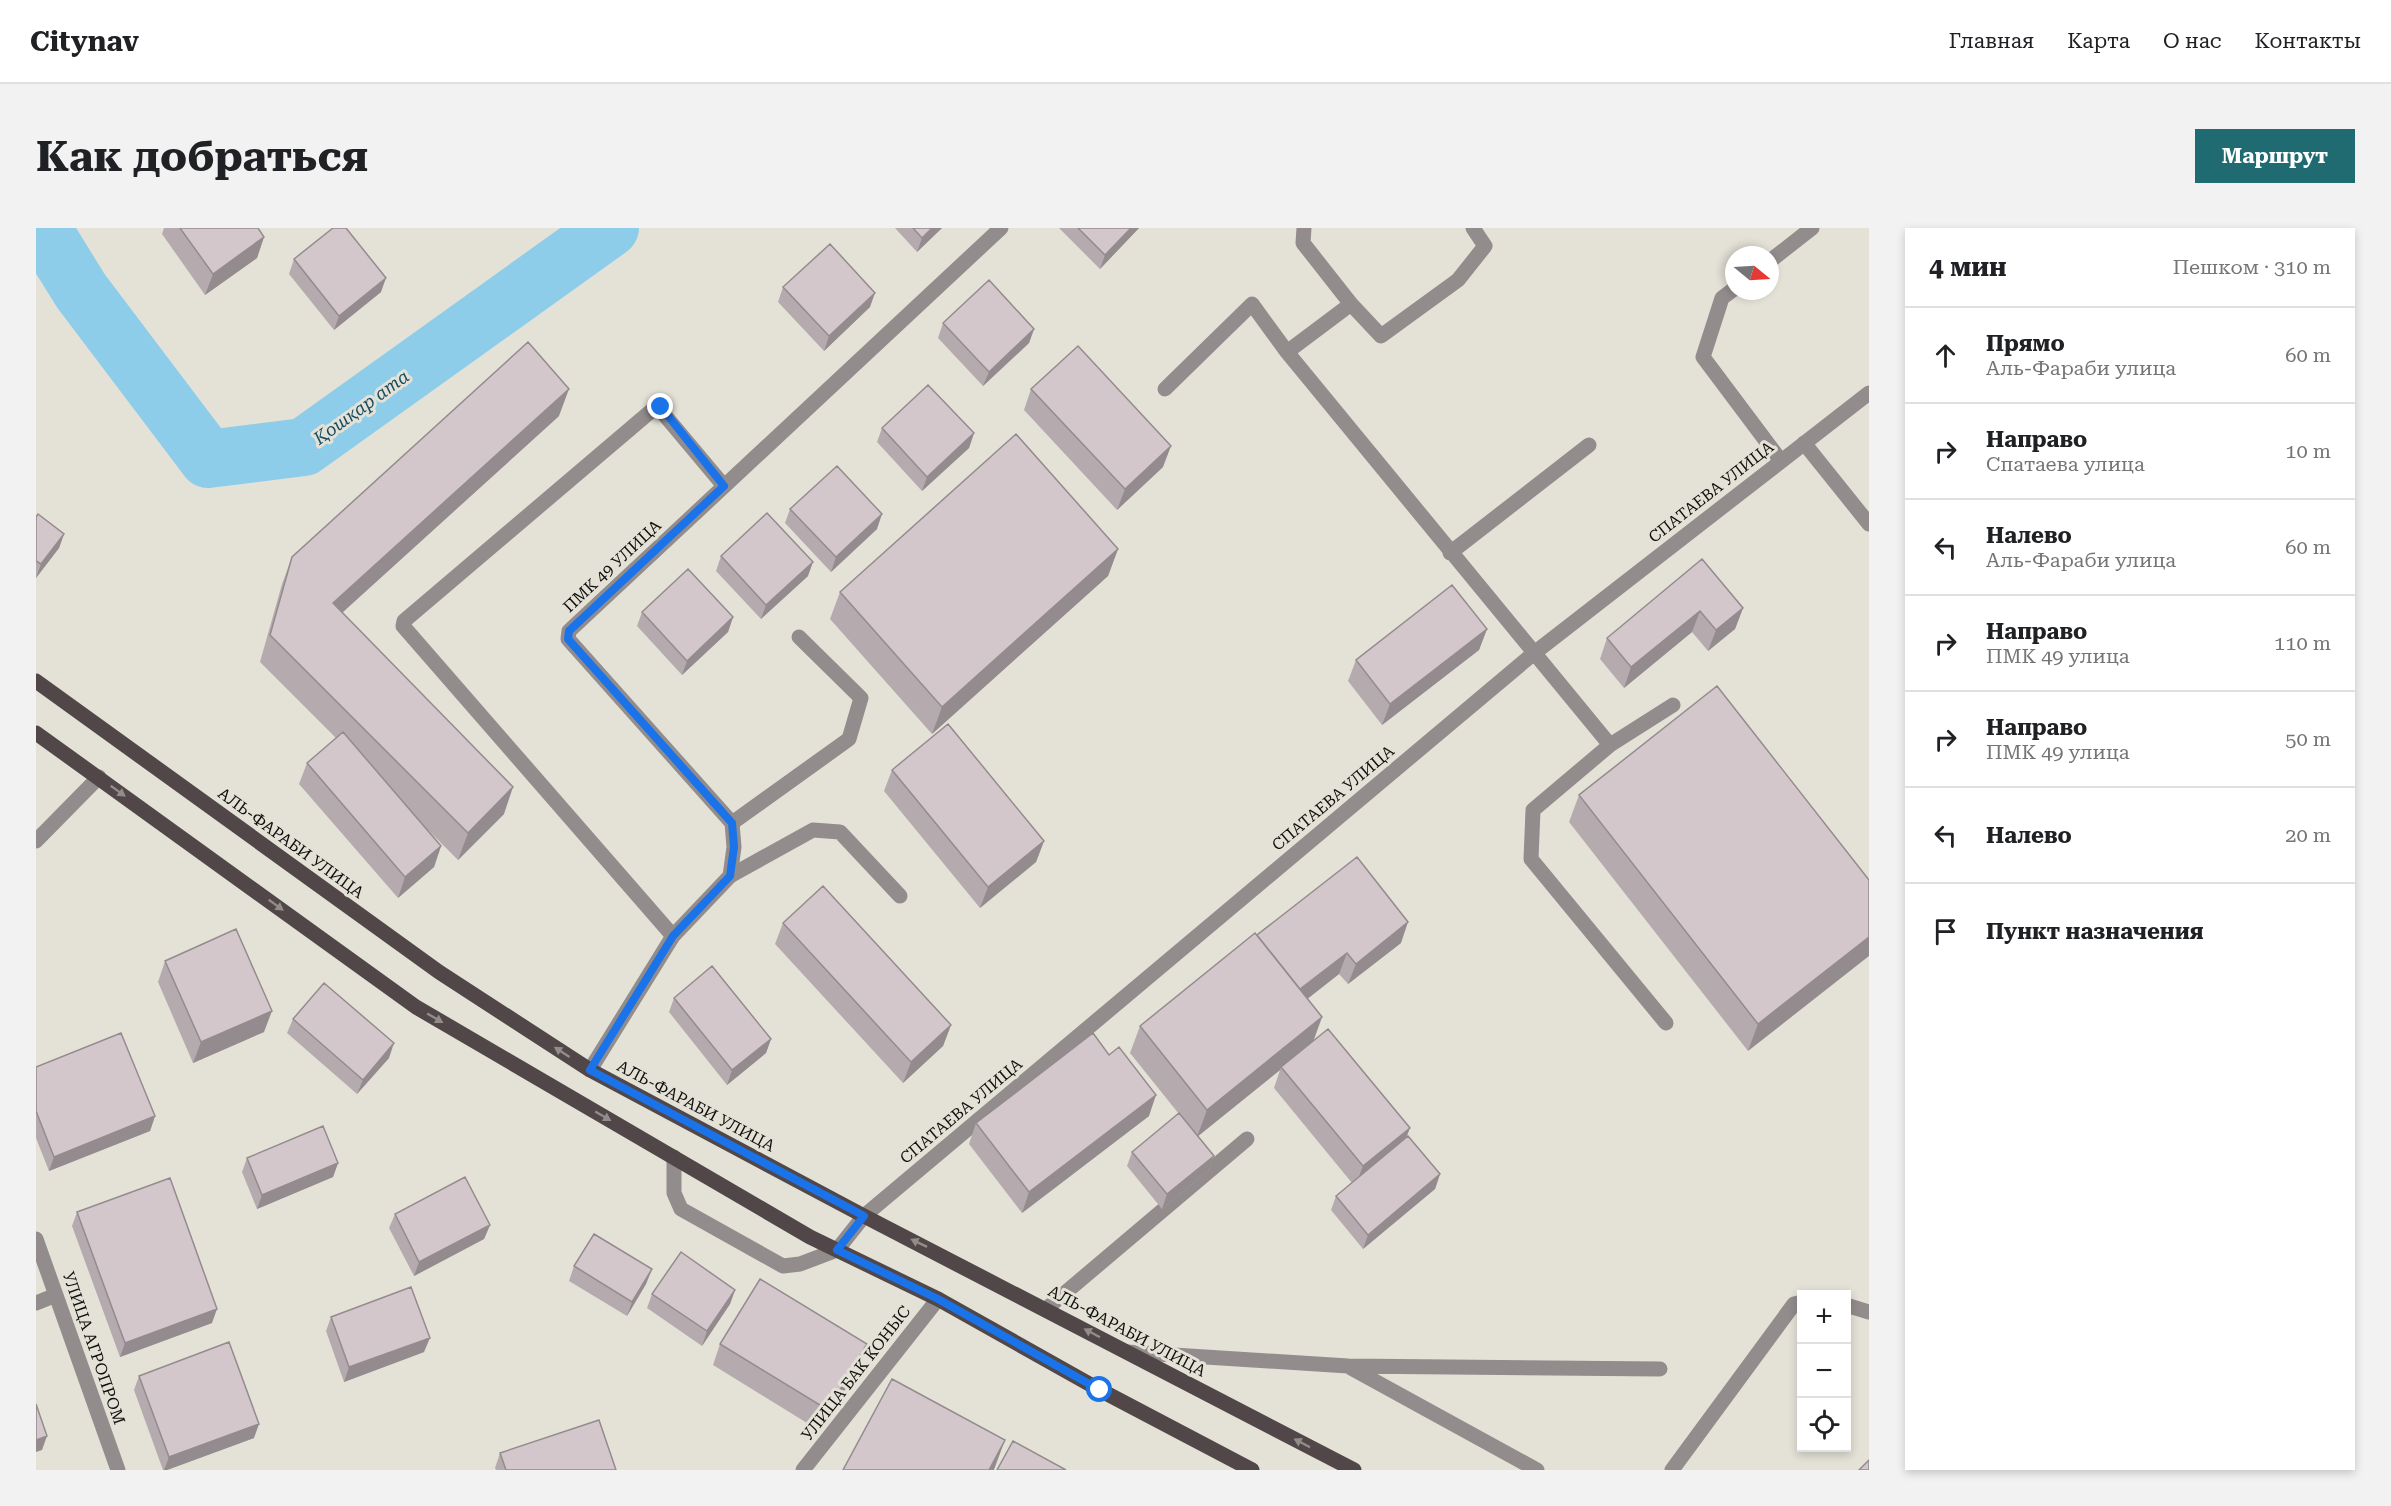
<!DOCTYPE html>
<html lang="ru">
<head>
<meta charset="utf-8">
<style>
	body { margin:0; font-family:"Roboto Serif",serif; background:#f2f2f2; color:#202124 }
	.controls { position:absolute; right:18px; bottom:18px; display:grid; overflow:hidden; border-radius:0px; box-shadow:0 3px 9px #0003 }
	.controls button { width:54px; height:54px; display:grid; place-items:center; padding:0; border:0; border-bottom:2px solid #e0e0e0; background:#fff; color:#202124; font:30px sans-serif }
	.compass { position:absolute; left:1689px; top:18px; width:54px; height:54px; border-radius:50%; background:#fff; box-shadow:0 3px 9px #0003; rotate:108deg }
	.stop { position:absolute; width:18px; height:18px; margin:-14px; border:4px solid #1a73e8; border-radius:50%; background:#fff }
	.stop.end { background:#1a73e8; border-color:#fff; box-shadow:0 2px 6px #0008 }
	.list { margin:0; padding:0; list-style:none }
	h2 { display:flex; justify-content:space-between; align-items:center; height:78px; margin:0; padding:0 24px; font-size:26px }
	h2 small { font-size:20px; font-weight:400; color:#757577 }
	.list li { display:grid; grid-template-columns:39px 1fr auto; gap:18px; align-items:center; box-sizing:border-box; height:96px; padding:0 24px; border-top:2px solid #e0e0e0 }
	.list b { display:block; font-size:22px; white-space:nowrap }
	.list p { margin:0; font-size:20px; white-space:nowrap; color:#757577 }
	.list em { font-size:20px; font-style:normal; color:#757577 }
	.icon { flex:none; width:33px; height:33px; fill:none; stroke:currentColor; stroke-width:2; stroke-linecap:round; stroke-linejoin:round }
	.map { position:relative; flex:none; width:1833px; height:1242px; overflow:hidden; border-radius:0px }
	header { display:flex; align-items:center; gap:36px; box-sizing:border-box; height:84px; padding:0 30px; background:#fff; border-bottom:2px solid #e0e0e0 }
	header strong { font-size:28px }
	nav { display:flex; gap:33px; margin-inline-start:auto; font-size:21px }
	.intro { display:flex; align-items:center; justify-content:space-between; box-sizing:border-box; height:144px; padding:0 36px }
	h1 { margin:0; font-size:42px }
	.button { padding:15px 27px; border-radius:0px; background:#206b71; color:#fff; font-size:21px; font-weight:700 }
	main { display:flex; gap:36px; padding:0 36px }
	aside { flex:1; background:#fff; border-radius:0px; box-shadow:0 3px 9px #0003 }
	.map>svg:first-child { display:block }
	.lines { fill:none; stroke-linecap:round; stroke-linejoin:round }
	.river { stroke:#8dcdea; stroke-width:58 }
	.lane { stroke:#928c8d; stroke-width:15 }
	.street { stroke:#928c8d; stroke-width:15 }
	.primary { stroke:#514749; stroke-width:15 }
	.wall { fill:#b5abaf }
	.shaded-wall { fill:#948b8e }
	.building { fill:#d3c7cb; stroke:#948b8e; stroke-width:1.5 }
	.oneway { fill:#938d89 }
	.route { stroke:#1a73e8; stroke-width:8 }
	.labels { text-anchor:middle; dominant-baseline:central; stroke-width:6; stroke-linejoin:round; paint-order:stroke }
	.street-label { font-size:16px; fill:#0f0e0b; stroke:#e4e2d7 }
	.water-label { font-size:18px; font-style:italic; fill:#184c60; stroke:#e4e2d7 }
</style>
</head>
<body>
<header>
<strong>Citynav</strong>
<nav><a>Главная</a><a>Карта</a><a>О нас</a><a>Контакты</a></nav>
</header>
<div class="intro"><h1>Как добраться</h1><a class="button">Маршрут</a></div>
<main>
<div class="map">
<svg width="1833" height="1242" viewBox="0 0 1833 1242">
	<rect width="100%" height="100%" fill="#e4e2d7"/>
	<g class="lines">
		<path class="river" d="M 6,0 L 45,63 L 172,231 L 268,219 L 574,0"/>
		<path class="lane" d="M 1268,0 L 1267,15 L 1315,76 L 1345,108 L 1422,52 L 1449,18 L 1437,0
			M 1734,33 L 1776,0
			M 1698,61 L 1686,70 L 1667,129 L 1745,233
			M 1251,124 L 1315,76
			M 1129,161 L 1216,76 L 1251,124 L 1574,517
			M 1768,215 L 1833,296
			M 1414,325 L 1553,217
			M 696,595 L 813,511 L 825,470 L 763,409
			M 694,648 L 777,602 L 804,604 L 864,668
			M 637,708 L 367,398 L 368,393 L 621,178 L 688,258
			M 1630,795 L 1495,631 L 1497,582 L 1574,517 L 1637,477
			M 638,929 L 638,965 L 645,981 L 747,1038 L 764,1036 L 801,1022
			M 1810,1077 L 1833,1084
			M 1010,1081 L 1211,911
			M 1636,1242 L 1758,1076 L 1766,1074"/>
		<path class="street" d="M 0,613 L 63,549
			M 554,842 L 637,708 L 694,648 L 698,619 L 696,595 L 532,411 L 533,403 L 965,0
			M 0,1011 L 82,1242
			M 801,1022 L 828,988 L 1497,426 L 1833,165
			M 0,1075 L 20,1067
			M 1091,1124 L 1312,1138 L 1624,1141
			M 1315,1140 L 1501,1242
			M 767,1242 L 902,1071"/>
		<path class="primary" d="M 0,453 L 403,744 L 554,842 L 828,988 L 1318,1242
			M 0,505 L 380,779 L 774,1009 L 902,1071 L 1064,1162 L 1216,1242"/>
	</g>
	<path class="wall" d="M 128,0 L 222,0 L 228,9 L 221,30 L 169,67 L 126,6 Z
		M 859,0 L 906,0 L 881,24 Z
		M 1023,0 L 1103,0 L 1064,41 Z
		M 258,31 L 345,64 L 298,102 L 253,46 Z
		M 747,59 L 834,79 L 788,123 L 742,74 Z
		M 907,95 L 998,101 L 993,115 L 947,158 L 902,110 Z
		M 995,161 L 1127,239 L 1081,282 L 988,182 Z
		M 523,188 L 306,385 L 468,586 L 422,632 L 387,597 L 405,618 L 398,639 L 362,670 L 263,556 L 271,535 L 300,510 L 224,434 L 246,356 L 256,329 Z
		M 846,200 L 938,205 L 933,220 L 886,263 L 841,214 Z
		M 754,281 L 841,301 L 795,344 L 749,295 Z
		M 0,289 L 28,306 L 23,320 L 0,350 Z
		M 1082,321 L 1072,348 L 896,506 L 794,391 L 804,364 Z
		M 685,328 L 772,348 L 725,391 L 680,343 Z
		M 1666,331 L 1707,380 L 1699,401 L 1672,423 L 1656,404 L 1588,460 L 1564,431 L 1571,410 Z
		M 606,384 L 697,389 L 692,404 L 646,447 L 601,398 Z
		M 1451,401 L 1443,422 L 1346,497 L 1312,453 L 1320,432 Z
		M 856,542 L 1008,613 L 1000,634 L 944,680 L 848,563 Z
		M 1543,567 L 1833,652 L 1712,823 L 1533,594 Z
		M 747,695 L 915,797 L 907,818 L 867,855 L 739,716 Z
		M 1221,707 L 1365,715 L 1312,756 L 1303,746 L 1271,771 L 1286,789 L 1278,812 L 1404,946 L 1399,961 L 1327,1021 L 1295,982 L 1300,968 L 1316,955 L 1238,860 L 1244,842 L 1162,908 L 1178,928 L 1173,942 L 1126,981 L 1091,938 L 1096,924 L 1143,886 L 1094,825 L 1104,798 Z
		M 129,733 L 228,804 L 157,835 L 122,754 Z
		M 638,770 L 735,811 L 730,825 L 691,857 L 633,784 Z
		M 257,791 L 353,830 L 321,866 L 251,805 Z
		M 0,839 L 119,888 L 114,903 L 13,943 L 0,910 Z
		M 1113,888 L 986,985 L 933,916 L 940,895 Z
		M 211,930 L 302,935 L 297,949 L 221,981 L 206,944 Z
		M 41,984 L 176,1095 L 84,1129 L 36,998 Z
		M 359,986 L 454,997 L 448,1011 L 378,1048 L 353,1000 Z
		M 538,1038 L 616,1041 L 610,1056 L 591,1088 L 533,1053 Z
		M 699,1062 L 694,1076 L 666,1118 L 611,1080 L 616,1066 Z
		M 295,1089 L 388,1124 L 308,1154 L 290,1103 Z
		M 684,1116 L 831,1116 L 824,1137 L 784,1203 L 677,1137 Z
		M 103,1148 L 218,1210 L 131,1242 L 127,1242 L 98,1162 Z
		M 464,1225 L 580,1242 L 460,1242 L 459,1240 Z"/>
	<path class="shaded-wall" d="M 896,0 L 906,0 L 881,24 L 886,10 Z
		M 1095,0 L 1103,0 L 1064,41 L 1069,27 Z
		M 228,9 L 221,30 L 169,67 L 177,46 Z
		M 350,50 L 345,64 L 298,102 L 303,88 Z
		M 839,65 L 834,79 L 788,123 L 793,108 Z
		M 998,101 L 993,115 L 947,158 L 953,144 Z
		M 533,161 L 523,188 L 287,402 L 297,375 Z
		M 938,205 L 933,220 L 886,263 L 891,249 Z
		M 1135,218 L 1127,239 L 1081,282 L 1089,261 Z
		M 846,286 L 841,301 L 795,344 L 800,329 Z
		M 28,306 L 23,320 L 0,350 L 5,336 Z
		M 1082,321 L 1072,348 L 896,506 L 906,479 Z
		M 777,334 L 772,348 L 725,391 L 730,377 Z
		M 1707,380 L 1699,401 L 1672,423 L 1680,402 Z
		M 1664,383 L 1656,404 L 1588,460 L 1595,439 Z
		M 697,389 L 692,404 L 646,447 L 651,433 Z
		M 1451,401 L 1443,422 L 1346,497 L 1354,476 Z
		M 477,559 L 468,586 L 422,632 L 432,605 Z
		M 1008,613 L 1000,634 L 944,680 L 952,659 Z
		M 405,618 L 398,639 L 362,670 L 369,649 Z
		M 1372,694 L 1365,715 L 1312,756 L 1320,736 Z
		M 1833,709 L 1833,728 L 1712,823 L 1722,796 Z
		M 1311,725 L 1303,746 L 1256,783 L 1263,762 Z
		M 236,783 L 228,804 L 157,835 L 165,814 Z
		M 1286,789 L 1276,816 L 1245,839 L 1244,842 L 1161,909 L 1171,882 Z
		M 915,797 L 907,818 L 867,855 L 875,834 Z
		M 735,811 L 730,825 L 691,857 L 696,842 Z
		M 358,815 L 353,830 L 321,866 L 327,852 Z
		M 1120,867 L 1113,888 L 986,985 L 993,964 Z
		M 119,888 L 114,903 L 13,943 L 18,929 Z
		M 1374,900 L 1366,921 L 1319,959 L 1327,938 Z
		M 1178,928 L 1173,942 L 1126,981 L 1131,966 Z
		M 302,935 L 297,949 L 221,981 L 226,967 Z
		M 1404,946 L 1399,961 L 1327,1021 L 1332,1007 Z
		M 454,997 L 448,1011 L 378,1048 L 383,1034 Z
		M 616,1041 L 610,1056 L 591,1088 L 596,1074 Z
		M 699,1062 L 694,1076 L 666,1118 L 671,1103 Z
		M 181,1081 L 176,1095 L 84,1129 L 89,1115 Z
		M 394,1110 L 388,1124 L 308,1154 L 313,1139 Z
		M 831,1116 L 824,1137 L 784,1203 L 792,1182 Z
		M 223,1196 L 218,1210 L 131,1242 L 128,1242 L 133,1229 Z
		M 11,1208 L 6,1222 L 0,1224 L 0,1212 Z
		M 969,1212 L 959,1239 L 958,1242 L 953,1242 Z"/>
	<path class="building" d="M 144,0 L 222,0 L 228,9 L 177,46 Z
		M 297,0 L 310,0 L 350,50 L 303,88 L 258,31 Z
		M 877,0 L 896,0 L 886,10 Z
		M 1042,0 L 1095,0 L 1069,27 Z
		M 794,16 L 839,65 L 793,108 L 747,59 Z
		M 953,52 L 998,101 L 953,144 L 907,95 Z
		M 492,114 L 533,161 L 297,375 L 477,559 L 432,605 L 234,407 L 256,329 Z
		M 1042,118 L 1135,218 L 1089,261 L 995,161 Z
		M 892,157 L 938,205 L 891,249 L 846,200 Z
		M 980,206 L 1082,321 L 906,479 L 804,364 Z
		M 801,238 L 846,286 L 800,329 L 754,281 Z
		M 731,285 L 777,334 L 730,377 L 685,328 Z
		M 2,286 L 28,306 L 5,336 L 0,333 L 0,289 Z
		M 1666,331 L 1707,380 L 1680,402 L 1664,383 L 1595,439 L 1571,410 Z
		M 652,341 L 697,389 L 651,433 L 606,384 Z
		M 1416,357 L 1451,401 L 1354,476 L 1320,432 Z
		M 1681,458 L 1833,652 L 1833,709 L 1722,796 L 1543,567 Z
		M 912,496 L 1008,613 L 952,659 L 856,542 Z
		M 307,504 L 405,618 L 369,649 L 271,535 Z
		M 1321,629 L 1372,694 L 1320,736 L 1311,725 L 1264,761 L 1221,707 Z
		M 787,658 L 915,797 L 875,834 L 747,695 Z
		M 200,701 L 236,783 L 165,814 L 129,733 Z
		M 1219,705 L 1286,789 L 1171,882 L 1104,798 Z
		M 676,738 L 735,811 L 696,842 L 638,770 Z
		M 288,755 L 358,815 L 327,852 L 257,791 Z
		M 1292,801 L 1374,900 L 1327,938 L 1245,839 Z
		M 85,805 L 119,888 L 18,929 L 0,883 L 0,839 Z
		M 1057,805 L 1073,827 L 1083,819 L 1120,867 L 993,964 L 940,895 Z
		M 1143,885 L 1178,928 L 1131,966 L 1096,924 Z
		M 287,898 L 302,935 L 226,967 L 211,930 Z
		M 1372,908 L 1404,946 L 1332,1007 L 1300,968 Z
		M 429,949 L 454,997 L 383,1034 L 359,986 Z
		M 134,950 L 181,1081 L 89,1115 L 41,984 Z
		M 558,1006 L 616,1041 L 596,1074 L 538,1038 Z
		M 645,1024 L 699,1062 L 671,1103 L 616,1066 Z
		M 724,1051 L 831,1116 L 792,1182 L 684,1116 Z
		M 375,1059 L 394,1110 L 313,1139 L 295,1089 Z
		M 193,1114 L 223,1196 L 133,1229 L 103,1148 Z
		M 856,1151 L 969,1212 L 953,1242 L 807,1242 Z
		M 0,1176 L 11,1208 L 0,1212 Z
		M 563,1192 L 580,1242 L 470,1242 L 464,1225 Z
		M 977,1213 L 1030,1242 L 961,1242 Z
		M 1833,1232 L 1833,1242 L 1823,1242 Z"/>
	<defs><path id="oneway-solid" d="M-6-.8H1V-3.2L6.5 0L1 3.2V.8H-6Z" transform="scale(1.5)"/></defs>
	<g class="oneway">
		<use href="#oneway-solid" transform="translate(82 563) rotate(36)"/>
		<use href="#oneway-solid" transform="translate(240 677) rotate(36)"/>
		<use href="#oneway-solid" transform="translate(399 790) rotate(30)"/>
		<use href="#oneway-solid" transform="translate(526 824) rotate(-147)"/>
		<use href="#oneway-solid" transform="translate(567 888) rotate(30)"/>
		<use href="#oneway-solid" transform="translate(883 1015) rotate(-154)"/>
		<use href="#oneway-solid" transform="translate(1056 1105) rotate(-152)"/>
		<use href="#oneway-solid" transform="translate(1266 1215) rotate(-152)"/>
	</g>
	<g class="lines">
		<path class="route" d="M 625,179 L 688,258 L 533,403 L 532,411 L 696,595 L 698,619 L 694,648 L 637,708 L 554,842 L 828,988 L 801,1022 L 902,1071 L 1064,1162"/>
	</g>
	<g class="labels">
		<g class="street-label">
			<text transform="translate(1675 264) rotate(-38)">СПАТАЕВА УЛИЦА</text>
			<text transform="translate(576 338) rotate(-43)">ПМК 49 УЛИЦА</text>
			<text transform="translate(1297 570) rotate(-40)">СПАТАЕВА УЛИЦА</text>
			<text transform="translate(255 615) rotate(36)">АЛЬ-ФАРАБИ УЛИЦА</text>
			<text transform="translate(660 878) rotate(28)">АЛЬ-ФАРАБИ УЛИЦА</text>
			<text transform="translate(925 883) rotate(-40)">СПАТАЕВА УЛИЦА</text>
			<text transform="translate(1091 1103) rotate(28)">АЛЬ-ФАРАБИ УЛИЦА</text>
			<text transform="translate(58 1120) rotate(71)">УЛИЦА АГРОПРОМ</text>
			<text transform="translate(820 1145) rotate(-52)">УЛИЦА БАК КОНЫС</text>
		</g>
		<g class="water-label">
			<text transform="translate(325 179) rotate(-36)">Қошқар ата</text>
		</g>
	</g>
</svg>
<div class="controls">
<button>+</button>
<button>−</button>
<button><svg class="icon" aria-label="locate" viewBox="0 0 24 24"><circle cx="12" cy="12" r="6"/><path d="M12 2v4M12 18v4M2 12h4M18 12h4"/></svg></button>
</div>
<svg class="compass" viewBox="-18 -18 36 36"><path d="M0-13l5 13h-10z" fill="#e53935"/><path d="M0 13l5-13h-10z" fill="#757577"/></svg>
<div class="stop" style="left:1064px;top:1162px"></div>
<div class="stop end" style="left:625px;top:179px"></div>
</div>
<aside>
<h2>4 мин<small>Пешком · 310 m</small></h2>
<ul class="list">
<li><svg class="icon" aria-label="ahead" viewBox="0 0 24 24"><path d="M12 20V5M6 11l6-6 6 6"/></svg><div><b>Прямо</b><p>Аль-Фараби улица</p></div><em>60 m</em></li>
<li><svg class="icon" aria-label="right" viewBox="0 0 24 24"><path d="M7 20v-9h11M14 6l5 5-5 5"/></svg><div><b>Направо</b><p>Спатаева улица</p></div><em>10 m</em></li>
<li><svg class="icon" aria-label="left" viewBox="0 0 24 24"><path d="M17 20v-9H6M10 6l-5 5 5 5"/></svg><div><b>Налево</b><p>Аль-Фараби улица</p></div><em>60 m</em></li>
<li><svg class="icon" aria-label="right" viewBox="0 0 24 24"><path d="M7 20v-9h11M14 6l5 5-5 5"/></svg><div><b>Направо</b><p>ПМК 49 улица</p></div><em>110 m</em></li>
<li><svg class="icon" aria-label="right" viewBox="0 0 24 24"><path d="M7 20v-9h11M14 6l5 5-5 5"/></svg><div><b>Направо</b><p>ПМК 49 улица</p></div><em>50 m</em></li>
<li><svg class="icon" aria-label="left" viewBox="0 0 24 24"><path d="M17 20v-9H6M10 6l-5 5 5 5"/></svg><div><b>Налево</b></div><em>20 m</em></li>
<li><svg class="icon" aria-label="arrive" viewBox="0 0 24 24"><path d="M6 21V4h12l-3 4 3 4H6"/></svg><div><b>Пункт назначения</b></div></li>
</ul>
</aside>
</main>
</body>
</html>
